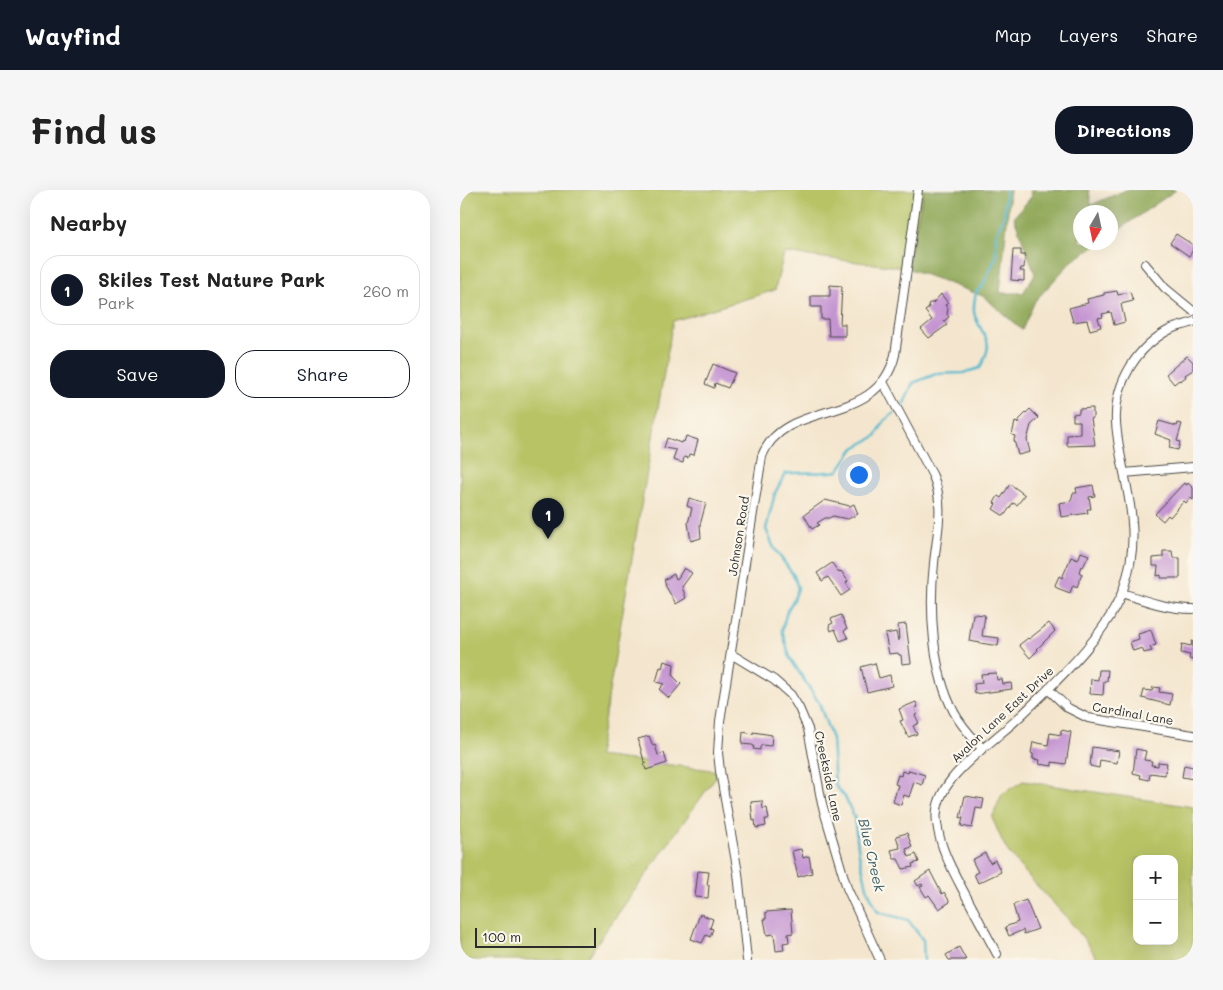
<!DOCTYPE html>
<html lang="en">
<head>
<meta charset="utf-8">
<style>
	body { margin:0; font-family:Mali,sans-serif; background:#f6f6f6; color:#222 }
	.controls { position:absolute; right:15px; bottom:15px; display:grid; overflow:hidden; border-radius:10px; box-shadow:0 5px 20px #0002 }
	.controls button { width:45px; height:45px; display:grid; place-items:center; padding:0; border:0; border-bottom:1px solid #e0e0e0; background:#fff; color:#222; font:25px sans-serif }
	.compass { position:absolute; left:613px; top:15px; width:45px; height:45px; border-radius:50%; background:#fff; box-shadow:0 5px 20px #0002; rotate:189deg }
	.scale { position:absolute; left:15px; bottom:12px; width:121px; box-sizing:border-box; padding-left:5px; border:2px solid #2b2b2b; border-top:0; font-size:14px; line-height:18px; white-space:nowrap; color:#2b2b2b; -webkit-text-stroke:4px #fbf7ec; paint-order:stroke }
	.you { position:absolute; left:398px; top:284px; width:18px; height:18px; margin:-12px; border:4px solid #fff; border-radius:50%; background:#1a73e8; box-shadow:0 0 0 8px #1a73e833 }
	.badge { display:grid; place-items:center; width:32px; height:32px; border-radius:50%; background:#111827; color:#fff; font-size:16px; font-weight:700 }
	.pin { position:absolute; translate:-50% -41px; filter:drop-shadow(0 1px 2px #0008) }
	.pin::after { content:''; position:absolute; top:26px; width:18px; height:15px; background:inherit; clip-path:polygon(0 0,100% 0,50% 100%) }
	.list { margin:0; padding:0; list-style:none }
	h2 { display:flex; justify-content:space-between; align-items:center; height:65px; margin:0; padding:0 20px; font-size:21px }
	h2 small { font-size:16px; font-weight:400; color:#767676 }
	.list li { display:grid; grid-template-columns:32px 1fr auto; gap:15px; align-items:center; box-sizing:border-box; height:70px; margin:0 10px 10px; padding:0 10px; border:1px solid #e0e0e0; border-radius:20px }
	.list b { display:block; font-size:19px; white-space:nowrap }
	.list p { margin:0; font-size:16px; white-space:nowrap; color:#767676 }
	.list em { font-size:16px; font-style:normal; color:#767676 }
	.actions { display:flex; gap:10px; padding:15px 20px }
	.actions a { flex:1; padding:11px 0; border:1px solid #111827; border-radius:20px; text-align:center; font-size:18px; color:#111827 }
	.actions .main { background:#111827; color:#fff }
	.map { position:relative; flex:none; width:733px; height:770px; overflow:hidden; border-radius:20px }
	header { display:flex; align-items:center; gap:30px; box-sizing:border-box; height:70px; padding:0 25px; background:#111827; color:#fff }
	header strong { font-size:24px }
	nav { display:flex; gap:28px; margin-inline-start:auto; font-size:18px }
	.intro { display:flex; align-items:center; justify-content:space-between; box-sizing:border-box; height:120px; padding:0 30px }
	h1 { margin:0; font-size:35px }
	.button { padding:12px 22px; border-radius:20px; background:#111827; color:#fff; font-size:18px; font-weight:700 }
	main { display:flex; gap:30px; padding:0 30px }
	aside { flex:1; background:#fff; border-radius:20px; box-shadow:0 5px 20px #0002 }
	.map>svg:first-child { display:block }
	.green { fill:#b7c365; stroke:#717748; fill-rule:evenodd }
	.forest { fill:#91a95a; stroke:#5e6a42 }
	.lines { fill:none; stroke-linecap:round; stroke-linejoin:round }
	.stream { stroke:#51b8ce; stroke-width:2.5 }
	.building { fill:#c494d2 }
	.street-casing { stroke:#494743; stroke-width:10 }
	.street { stroke:#fff; stroke-width:8 }
	.labels { text-anchor:middle; dominant-baseline:central; stroke-width:4.5; stroke-linejoin:round; paint-order:stroke }
	.street-label { font-size:12px; fill:#2b2b2b; stroke:#fbf7ec }
	.water-label { font-size:14px; font-style:italic; fill:#385c64; stroke:#fbf7ec }
</style>
</head>
<body>
<header>
<strong>Wayfind</strong>
<nav><a>Map</a><a>Layers</a><a>Share</a></nav>
</header>
<div class="intro"><h1>Find us</h1><a class="button">Directions</a></div>
<main>
<aside>
<h2>Nearby<small></small></h2>
<ul class="list">
<li><span class="badge">1</span><div><b>Skiles Test Nature Park</b><p>Park</p></div><em>260 m</em></li>
</ul>
<div class="actions"><a class="main">Save</a><a>Share</a></div>
</aside>
<div class="map">
<svg width="733" height="770" viewBox="0 0 733 770">
	<rect width="100%" height="100%" fill="#fbf7ec"/>
	<filter id="ink" filterUnits="userSpaceOnUse"><feTurbulence type="fractalNoise" baseFrequency=".02" numOctaves="2"/><feDisplacementMap in="SourceGraphic" scale="10" xChannelSelector="R" yChannelSelector="G"/><feConvolveMatrix kernelMatrix="1 2 1 2 8 2 1 2 1" color-interpolation-filters="sRGB"/></filter>
	<filter id="wash" filterUnits="userSpaceOnUse"><feTurbulence type="fractalNoise" baseFrequency=".0096" numOctaves="4" result="noise"/><feDisplacementMap in="SourceGraphic" scale="20" xChannelSelector="R" yChannelSelector="G"/><feGaussianBlur stdDeviation="1.12" result="paint"/><feColorMatrix in="noise" values="0 0 0 0 0 0 0 0 0 0 0 0 0 0 0 0 0 1.4 0 .05"/><feComposite in="paint" operator="in"/></filter>
	<g filter="url(#wash)">
		<rect width="100%" height="100%" fill="#f4e6ce"/>
		<path class="green" d="M 0,0 L 464,0 L 447,78 L 324,63 L 315,100 L 213,131 L 138,566 L 260,581 L 125,770 L 0,770 Z
			M 563,591 L 733,617 L 733,770 L 638,770 C 614,728 575,699 547,660 C 541,650 537,638 532,628 L 542,604 ZM 677,669 L 714,669 L 714,751 L 677,751 Z"/>
		<path class="forest" d="M 464,0 L 550,0 L 540,103 L 563,103 L 575,84 L 554,27 L 572,6 L 570,0 L 629,0 L 631,15 L 666,0 L 716,0 L 651,45 L 650,22 L 620,22 L 620,52 L 639,53 L 611,72 L 575,111 L 562,140 L 523,106 L 447,78 Z"/>
		<g class="lines">
			<path class="stream" d="M 442,218 L 453,193 L 476,184 L 503,183 L 520,178 C 536,148 524,151 515,126 C 512,119 515,109 516,102 L 522,97 L 536,67 L 536,45 L 544,26 L 546,0
				M 434,223 L 424,231 L 416,246 L 394,258 L 378,281 C 360,284 344,281 325,284 L 315,303 L 306,339 L 314,358 L 334,386 L 338,398 L 334,409 L 327,421 L 322,440 L 330,468 L 359,513 L 372,549 L 375,595 L 385,607 L 394,627 L 399,664 L 408,701 L 418,722 L 448,730 L 463,750 L 464,770"/>
		</g>
		<g id="blocks">
			<path class="building" d="M 716,44 L 733,55 L 733,60 L 729,66 L 710,53 Z
				M 553,60 L 561,60 L 561,65 L 565,65 L 564,78 L 561,78 L 560,81 L 564,81 L 564,91 L 551,90 Z
				M 370,95 L 382,96 L 380,134 L 385,134 L 385,146 L 369,146 L 368,129 L 361,129 L 361,117 L 351,117 L 351,106 L 370,106 Z
				M 657,101 L 658,105 L 670,102 L 673,111 L 661,114 L 665,132 L 654,135 L 651,122 L 642,124 L 643,127 L 638,128 L 641,137 L 630,140 L 627,130 L 613,132 L 609,118 L 628,113 L 627,109 L 644,105 L 644,103 Z
				M 481,104 L 488,113 L 485,115 L 488,119 L 487,124 L 489,127 L 484,131 L 487,135 L 469,148 L 461,139 L 472,130 L 465,121 L 469,118 L 468,114 L 470,113 L 473,113 Z
				M 727,166 L 733,172 L 733,180 L 725,185 L 726,187 L 720,191 L 719,190 L 714,194 L 706,184 Z
				M 253,174 L 275,183 L 268,198 L 255,193 L 254,198 L 245,194 Z
				M 633,218 L 633,228 L 631,228 L 635,255 L 607,256 L 607,245 L 620,244 L 620,231 L 613,231 L 613,224 L 619,223 L 619,219 Z
				M 570,219 L 579,228 L 571,235 L 567,250 L 570,262 L 558,265 L 554,250 L 555,246 L 552,245 L 555,232 L 558,233 L 559,230 Z
				M 699,231 L 717,236 L 718,233 L 722,234 L 717,251 L 720,252 L 718,260 L 709,258 L 711,250 L 695,244 Z
				M 226,246 L 238,250 L 234,265 L 229,264 L 228,268 L 224,267 L 223,273 L 213,270 L 216,260 L 204,258 L 207,248 L 221,253 L 222,251 L 224,252 Z
				M 724,293 L 727,295 L 728,293 L 733,298 L 733,310 L 730,308 L 726,313 L 724,311 L 710,327 L 708,325 L 703,331 L 695,324 Z
				M 550,294 L 565,305 L 557,315 L 553,313 L 544,326 L 533,319 L 536,314 L 534,313 L 538,306 L 541,308 Z
				M 633,295 L 635,306 L 629,307 L 631,319 L 627,319 L 628,323 L 601,327 L 599,313 L 611,311 L 613,303 L 617,303 L 616,298 Z
				M 229,308 L 246,313 L 240,335 L 241,348 L 231,351 L 228,333 L 232,318 L 227,316 Z
				M 365,310 L 390,316 L 394,314 L 398,324 L 388,329 L 373,326 L 369,328 L 365,328 L 357,333 L 359,335 L 352,339 L 344,325 Z
				M 703,361 L 712,361 L 713,368 L 720,368 L 720,388 L 701,388 L 701,385 L 697,386 L 698,376 L 693,376 L 693,368 L 703,367 Z
				M 621,362 L 629,365 L 623,377 L 621,376 L 619,382 L 622,384 L 617,397 L 613,395 L 610,403 L 597,398 L 595,395 L 599,386 L 602,388 L 611,367 L 618,370 Z
				M 372,373 L 379,383 L 381,381 L 388,391 L 386,393 L 390,400 L 381,406 L 368,387 L 362,391 L 357,383 Z
				M 224,378 L 232,383 L 222,397 L 226,408 L 216,414 L 205,395 L 206,394 L 204,390 L 214,384 L 216,389 L 218,388 Z
				M 513,424 L 525,425 L 522,446 L 539,448 L 538,456 L 509,451 Z
				M 381,425 L 387,439 L 384,441 L 388,448 L 380,451 L 375,439 L 371,441 L 369,435 L 373,433 L 371,429 Z
				M 589,433 L 595,441 L 577,459 L 578,460 L 570,468 L 559,455 L 568,448 L 569,449 Z
				M 446,434 L 451,473 L 442,474 L 441,465 L 439,465 L 438,463 L 429,464 L 425,444 L 436,442 L 438,451 L 439,451 L 438,435 Z
				M 691,440 L 696,455 L 690,457 L 692,461 L 684,463 L 682,458 L 673,461 L 670,452 L 679,449 L 678,444 Z
				M 732,451 L 733,451 L 733,470 L 729,469 L 730,465 L 721,463 L 722,454 L 731,456 Z
				M 204,471 L 214,474 L 213,486 L 221,494 L 209,508 L 199,499 L 204,494 L 196,492 L 200,477 L 202,478 Z
				M 415,473 L 419,488 L 430,485 L 432,496 L 407,502 L 401,477 Z
				M 639,480 L 648,480 L 647,491 L 644,491 L 643,505 L 630,504 L 631,489 L 638,490 Z
				M 536,483 L 537,490 L 542,489 L 543,494 L 551,493 L 552,499 L 515,504 L 514,494 L 522,493 L 521,484 Z
				M 693,497 L 700,498 L 699,502 L 712,504 L 710,515 L 682,508 L 684,500 L 692,501 Z
				M 456,512 L 458,517 L 455,518 L 457,524 L 455,525 L 459,533 L 453,536 L 457,544 L 448,547 L 440,531 L 443,530 L 439,519 Z
				M 601,540 L 611,542 L 606,574 L 592,572 L 592,576 L 579,574 L 580,570 L 573,569 L 573,564 L 571,563 L 573,552 L 588,555 L 590,543 L 601,545 Z
				M 283,542 L 293,544 L 293,542 L 312,545 L 311,556 L 302,555 L 300,557 L 300,560 L 293,559 L 294,556 L 292,555 L 282,554 Z
				M 189,546 L 193,556 L 195,555 L 198,565 L 204,563 L 207,573 L 186,580 L 184,574 L 187,573 L 184,571 L 178,549 Z
				M 632,557 L 659,561 L 657,573 L 640,570 L 639,578 L 630,576 Z
				M 676,559 L 686,561 L 684,570 L 692,571 L 691,575 L 698,576 L 698,572 L 707,573 L 705,585 L 690,583 L 689,590 L 680,588 L 681,585 L 673,583 Z
				M 724,575 L 733,577 L 733,589 L 722,587 Z
				M 449,580 L 465,585 L 462,595 L 454,592 L 449,607 L 444,605 L 441,615 L 433,612 L 438,595 L 435,594 L 438,585 L 441,586 L 442,581 L 448,583 Z
				M 505,606 L 524,609 L 522,619 L 516,618 L 512,638 L 501,636 L 503,628 L 500,628 Z
				M 302,611 L 303,619 L 307,618 L 309,629 L 305,629 L 306,636 L 296,638 L 295,630 L 293,631 L 291,612 Z
				M 447,643 L 452,657 L 446,659 L 449,667 L 456,664 L 459,672 L 452,674 L 453,677 L 443,679 L 438,669 L 434,669 L 431,660 L 440,658 L 436,646 Z
				M 341,659 L 343,668 L 349,666 L 352,683 L 338,687 L 332,661 Z
				M 525,663 L 530,673 L 535,670 L 541,682 L 518,693 L 514,684 L 518,682 L 512,670 Z
				M 238,681 L 249,682 L 247,695 L 249,695 L 248,708 L 235,707 Z
				M 470,681 L 482,704 L 484,702 L 490,712 L 479,719 L 469,705 L 466,707 L 460,697 L 463,696 L 462,694 L 458,696 L 455,691 Z
				M 566,710 L 578,739 L 564,744 L 563,740 L 549,746 L 545,737 L 558,732 L 553,715 Z
				M 331,720 L 333,743 L 328,744 L 329,752 L 323,753 L 324,760 L 316,761 L 314,744 L 307,745 L 304,729 L 306,729 L 306,722 Z
				M 240,724 L 253,729 L 250,738 L 253,739 L 250,747 L 246,745 L 242,753 L 231,749 Z
				M 499,757 L 506,770 L 489,770 L 486,765 Z"/>
		</g>
	</g>
	<g filter="url(#ink)">
		<use href="#blocks" fill-opacity="0" stroke="#494743" stroke-width="1"/>
		<g class="lines">
			<defs>
				<path id="street" d="M 685,74 L 705,98 L 733,121
					M 423,192 L 473,286 C 485,314 477,344 474,373 C 469,418 472,482 494,522 C 501,536 512,547 522,558
					M 664,283 L 733,277
					M 662,403 C 686,411 708,419 733,419
					M 271,464 L 314,490 L 331,505 L 339,518 L 348,539 L 362,614 L 387,698 L 420,770
					M 588,499 L 608,518 L 628,528 L 733,545
					M 537,764 C 526,744 516,724 505,704 C 493,681 480,659 477,633 C 471,596 516,565 540,544 C 551,535 561,526 571,516 C 604,484 650,440 664,397 C 671,376 674,355 672,333 C 670,299 658,266 656,232 C 654,193 677,156 711,139 C 718,136 726,135 733,132
					M 287,770 L 278,683 L 260,581 L 258,563 L 260,531 L 302,266 C 326,206 417,239 435,165 L 458,0"/>
			</defs>
			<use href="#street" class="street-casing"/>
			<use href="#street" class="street"/>
		</g>
	</g>
	<g class="labels">
		<g class="street-label">
			<text transform="translate(278 346) rotate(-81)">Johnson Road</text>
			<text transform="translate(673 523) rotate(10)">Cardinal Lane</text>
			<text transform="translate(542 524) rotate(-43)">Avalon Lane East Drive</text>
			<text transform="translate(369 586) rotate(78)">Creekside Lane</text>
		</g>
		<g class="water-label">
			<text transform="translate(412 665) rotate(77)">Blue Creek</text>
		</g>
	</g>
</svg>
<div class="controls">
<button>+</button>
<button>−</button>
</div>
<svg class="compass" viewBox="-18 -18 36 36"><path d="M0-13l5 13h-10z" fill="#e53935"/><path d="M0 13l5-13h-10z" fill="#767676"/></svg>
<div class="scale">100 m</div>
<div class="you"></div>
<div class="pin badge" style="left:88px;top:349px">1</div>
</div>
</main>
</body>
</html>
